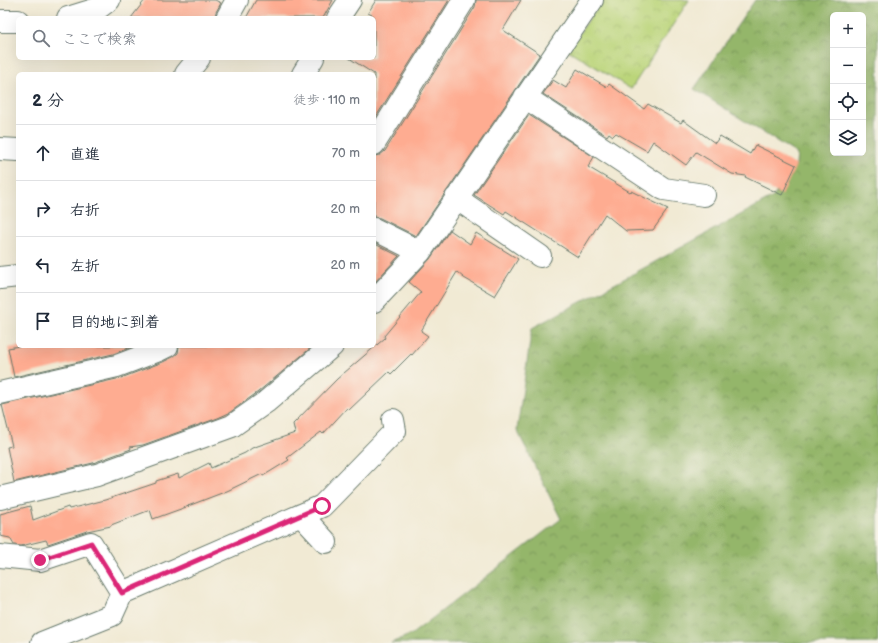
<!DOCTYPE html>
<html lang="ja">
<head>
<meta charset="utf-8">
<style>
	body { margin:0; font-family:"Balsamiq Sans","Klee One",sans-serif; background:#f6f6f7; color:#1f2937 }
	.controls { position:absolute; right:12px; top:12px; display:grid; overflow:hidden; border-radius:6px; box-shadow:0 4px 16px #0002 }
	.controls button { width:36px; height:36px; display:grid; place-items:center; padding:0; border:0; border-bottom:1px solid #e0e1e3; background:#fff; color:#1f2937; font:20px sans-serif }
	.stop { position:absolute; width:12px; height:12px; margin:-9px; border:3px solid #db2777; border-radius:50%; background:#fff }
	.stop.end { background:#db2777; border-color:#fff; box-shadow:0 1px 4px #0008 }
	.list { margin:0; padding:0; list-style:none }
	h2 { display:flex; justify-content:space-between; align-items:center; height:52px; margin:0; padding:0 16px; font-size:17px }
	h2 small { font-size:13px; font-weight:400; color:#747a83 }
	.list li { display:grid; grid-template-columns:26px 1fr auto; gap:12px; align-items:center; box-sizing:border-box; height:56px; padding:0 16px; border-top:1px solid #e0e1e3 }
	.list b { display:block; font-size:15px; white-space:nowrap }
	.list em { font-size:13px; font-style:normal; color:#747a83 }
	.icon { flex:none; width:22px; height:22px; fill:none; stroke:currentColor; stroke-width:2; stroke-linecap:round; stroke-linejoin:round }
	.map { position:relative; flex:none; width:878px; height:643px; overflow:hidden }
	.search { position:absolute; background:#fff; box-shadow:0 4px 16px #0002; left:16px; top:16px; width:360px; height:44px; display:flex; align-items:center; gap:10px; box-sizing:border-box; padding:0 14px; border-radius:6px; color:#747a83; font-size:15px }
	.panel { position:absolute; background:#fff; box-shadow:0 4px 16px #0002; left:16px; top:72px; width:360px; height:276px; border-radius:6px }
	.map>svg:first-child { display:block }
	.forest { fill:url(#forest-crowns); stroke:#5a7a4f; fill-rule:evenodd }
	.park { fill:url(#park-crowns); stroke:#6d8957 }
	.building { fill:#feac91 }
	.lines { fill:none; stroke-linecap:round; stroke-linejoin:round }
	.minor-casing { stroke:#687a6c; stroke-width:24 }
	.minor { stroke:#fff; stroke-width:22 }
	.route { stroke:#db2777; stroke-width:5 }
</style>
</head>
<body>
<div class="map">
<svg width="878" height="643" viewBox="0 0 878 643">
	<defs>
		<pattern id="forest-crowns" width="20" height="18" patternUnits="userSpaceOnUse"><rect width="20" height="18" fill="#94b66a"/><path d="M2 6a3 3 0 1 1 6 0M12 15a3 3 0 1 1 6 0" fill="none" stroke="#789558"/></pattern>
		<pattern id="park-crowns" width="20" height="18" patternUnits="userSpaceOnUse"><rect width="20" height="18" fill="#bbd57a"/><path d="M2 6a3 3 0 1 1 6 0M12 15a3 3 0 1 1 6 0" fill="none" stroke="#a0b86a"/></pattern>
	</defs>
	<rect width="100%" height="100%" fill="#f7f3e8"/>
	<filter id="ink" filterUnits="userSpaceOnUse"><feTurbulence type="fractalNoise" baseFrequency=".025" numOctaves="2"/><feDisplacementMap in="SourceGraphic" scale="8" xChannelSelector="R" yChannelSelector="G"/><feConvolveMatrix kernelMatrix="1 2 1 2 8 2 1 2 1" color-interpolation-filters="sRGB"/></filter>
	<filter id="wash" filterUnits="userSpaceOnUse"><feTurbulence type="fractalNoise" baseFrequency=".012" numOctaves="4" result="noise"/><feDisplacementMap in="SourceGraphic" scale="16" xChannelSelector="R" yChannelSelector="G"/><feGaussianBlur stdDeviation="0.9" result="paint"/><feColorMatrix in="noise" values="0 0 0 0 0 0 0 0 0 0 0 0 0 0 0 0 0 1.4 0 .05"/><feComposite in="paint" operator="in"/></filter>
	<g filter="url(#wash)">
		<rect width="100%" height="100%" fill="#f1ead4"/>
		<path class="forest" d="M 755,0 L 878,0 L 878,643 L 391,643 L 412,634 L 561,519 L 517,430 L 532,328 L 622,280 L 773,197 L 796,165 L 797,154 L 694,89 ZM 833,15 L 863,15 L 863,153 L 833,153 Z"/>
		<path class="park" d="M 602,0 L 689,0 L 631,89 L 568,50 Z"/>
		<g id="blocks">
			<path class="building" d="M 145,0 L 215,0 L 221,3 L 216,12 L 215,18 L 131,18 Z
				M 256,0 L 333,0 L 323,18 L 246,18 Z
				M 376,0 L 449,0 L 374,120 L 374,74 L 349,58 L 374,58 L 374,16 L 368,13 Z
				M 476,0 L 521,0 L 503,30 L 540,54 L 416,236 L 380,218 L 374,217 L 374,156 L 380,155 L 385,151 L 475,7 Z
				M 577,69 L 607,87 L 609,84 L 644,109 L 648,104 L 681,123 L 683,120 L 715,143 L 720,136 L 750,154 L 755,145 L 796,165 L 782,195 L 745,177 L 746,176 L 732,174 L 696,152 L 686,165 L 653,141 L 647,151 L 616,133 L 613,136 L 609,133 L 607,136 L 543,94 L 553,80 L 566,88 Z
				M 529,115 L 594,157 L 588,167 L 630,192 L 631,191 L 668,209 L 653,230 L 626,231 L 605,214 L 578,257 L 506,211 L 504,214 L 474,195 Z
				M 450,230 L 470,244 L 476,233 L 518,259 L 495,296 L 464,278 L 457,272 L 421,331 L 428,336 L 412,355 L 411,354 L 391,374 L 389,372 L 349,410 L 347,408 L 323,434 L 321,432 L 287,458 L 289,460 L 263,476 L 262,474 L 227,491 L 188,506 L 189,506 L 153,519 L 150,510 L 111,525 L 111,526 L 87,531 L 48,544 L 46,540 L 21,546 L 14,545 L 10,538 L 0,536 L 0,514 L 30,506 L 33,520 L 68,507 L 69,509 L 105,500 L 156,483 L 156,481 L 178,474 L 179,478 L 209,463 L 211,468 L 245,453 L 252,448 L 295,433 L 293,424 L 337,379 L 385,338 L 384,336 L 421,292 L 409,282 L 430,259 Z
				M 375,244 L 399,256 L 374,283 L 374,246 Z
				M 19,346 L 134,346 L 113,354 L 14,377 L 8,348 Z
				M 179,346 L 313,346 L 258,392 L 229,413 L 218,418 L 143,445 L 130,447 L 131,449 L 93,463 L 14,482 L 7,447 L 12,446 L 2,405 L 121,378 L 163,362 L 173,357 L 178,353 Z"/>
		</g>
	</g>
	<g filter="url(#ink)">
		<use href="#blocks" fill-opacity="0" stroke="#687a6c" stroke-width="1"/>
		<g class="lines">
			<defs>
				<path id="minor" d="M 68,18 L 97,9 L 109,0
					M 227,18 L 237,0
					M 338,18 L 350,0
					M 0,21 L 18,21
					M 186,74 L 199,58
					M 303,74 L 313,58
					M 525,97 L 664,189 L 704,195
					M 374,144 L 464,0
					M 0,149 L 18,150
					M 456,198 L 540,256
					M 374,229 L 420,252
					M 0,278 L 18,276
					M 374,301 L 420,252 L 592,0
					M 0,393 L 117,366 L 159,350 L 167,346
					M 0,498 L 97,475 L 232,426 L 266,402 L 332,346
					M 301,515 L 326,542
					M 0,556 L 40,560 L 91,543 L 122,593
					M 42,643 L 112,615 L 122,593 L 322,506 L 395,431 L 393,420"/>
			</defs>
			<use href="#minor" class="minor-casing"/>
			<use href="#minor" class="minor"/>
		</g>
	</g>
	<g class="lines" filter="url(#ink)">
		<path class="route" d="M 40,560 L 91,543 L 122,593 L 322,506"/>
	</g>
</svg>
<div class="controls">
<button>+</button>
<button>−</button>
<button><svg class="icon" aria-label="locate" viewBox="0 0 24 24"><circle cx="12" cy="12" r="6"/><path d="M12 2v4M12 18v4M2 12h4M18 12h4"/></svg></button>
<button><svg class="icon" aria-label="layers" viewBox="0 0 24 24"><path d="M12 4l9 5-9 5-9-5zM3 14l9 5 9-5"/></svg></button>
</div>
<div class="stop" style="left:322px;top:506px"></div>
<div class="stop end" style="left:40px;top:560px"></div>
<div class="search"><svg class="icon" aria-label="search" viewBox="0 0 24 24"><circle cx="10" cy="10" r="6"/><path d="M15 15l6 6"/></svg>ここで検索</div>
<section class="panel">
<h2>2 分<small>徒歩 · 110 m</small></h2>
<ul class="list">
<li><svg class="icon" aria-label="ahead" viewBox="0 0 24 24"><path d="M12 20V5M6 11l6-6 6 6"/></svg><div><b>直進</b></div><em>70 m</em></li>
<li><svg class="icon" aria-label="right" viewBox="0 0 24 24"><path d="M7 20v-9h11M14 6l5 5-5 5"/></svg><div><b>右折</b></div><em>20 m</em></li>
<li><svg class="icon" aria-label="left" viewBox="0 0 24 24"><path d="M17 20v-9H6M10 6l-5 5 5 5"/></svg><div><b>左折</b></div><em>20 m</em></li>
<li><svg class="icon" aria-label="arrive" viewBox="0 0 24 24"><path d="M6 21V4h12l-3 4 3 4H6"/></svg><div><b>目的地に到着</b></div></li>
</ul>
</section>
</div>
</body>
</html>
